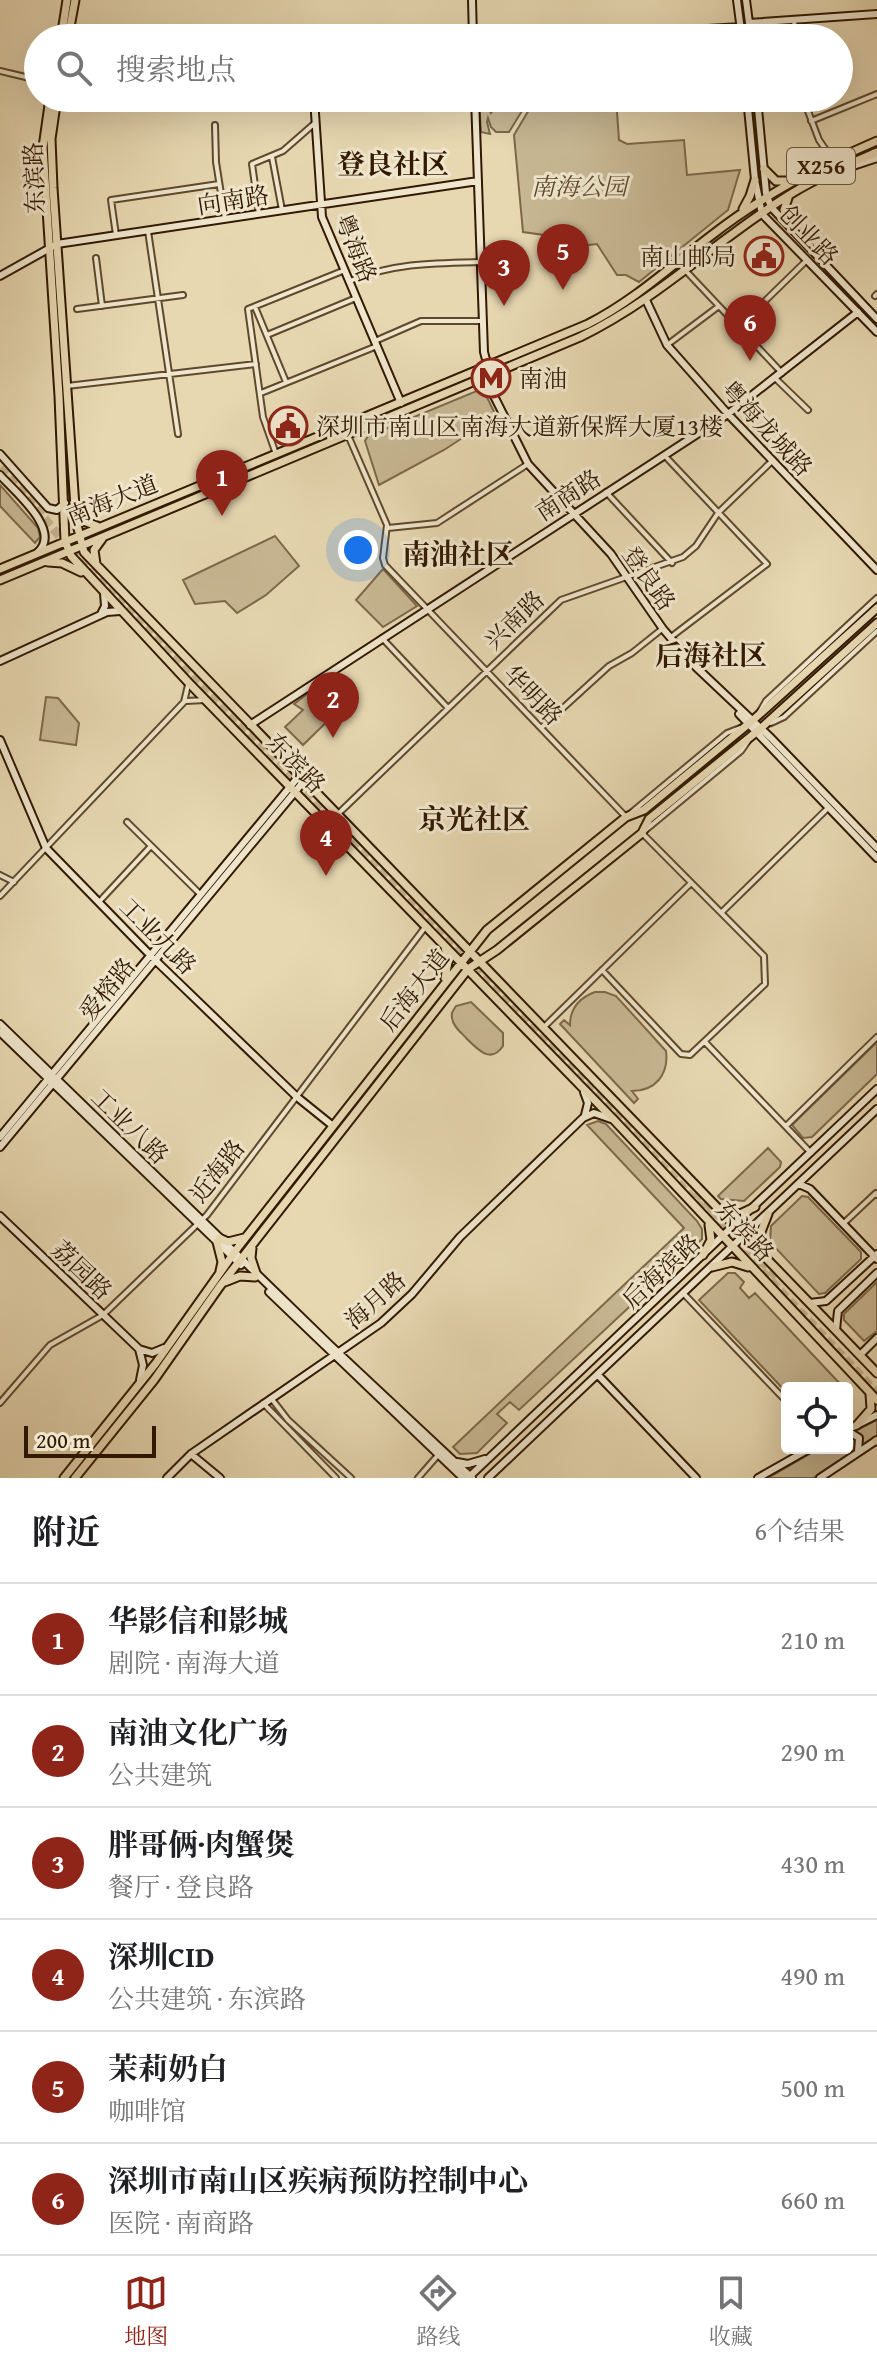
<!DOCTYPE html>
<html lang="zh">
<head>
<meta charset="utf-8">
<style>
	body { margin:0; font-family:"Gentium Book Plus","Noto Serif SC",serif; background:#f6f6f6; color:#202124 }
	.controls { position:absolute; right:24px; bottom:24px; display:grid; overflow:hidden; border-radius:8px; box-shadow:0 8px 32px #0002 }
	.controls button { width:72px; height:72px; display:grid; place-items:center; padding:0; border:0; border-bottom:2px solid #e0e0e0; background:#fff; color:#202124; font:40px sans-serif }
	.scale { position:absolute; left:24px; bottom:20px; width:132px; box-sizing:border-box; padding-left:8px; border:4px solid #321900; border-top:0; font-size:22px; line-height:28px; white-space:nowrap; color:#321900; -webkit-text-stroke:6px #efe6cd; paint-order:stroke }
	.you { position:absolute; left:358px; top:550px; width:28px; height:28px; margin:-20px; border:6px solid #fff; border-radius:50%; background:#1a73e8; box-shadow:0 0 0 12px #1a73e833 }
	.badge { display:grid; place-items:center; width:52px; height:52px; border-radius:50%; background:#8f2418; color:#fff; font-size:26px; font-weight:700 }
	.pin { position:absolute; translate:-50% -66px; filter:drop-shadow(0 2px 4px #0008) }
	.pin::after { content:''; position:absolute; top:42px; width:28px; height:24px; background:inherit; clip-path:polygon(0 0,100% 0,50% 100%) }
	.list { margin:0; padding:0; list-style:none }
	h2 { display:flex; justify-content:space-between; align-items:center; height:104px; margin:0; padding:0 32px; font-size:34px }
	h2 small { font-size:26px; font-weight:400; color:#757577 }
	.list li { display:grid; grid-template-columns:52px 1fr auto; gap:24px; align-items:center; box-sizing:border-box; height:112px; padding:0 32px; border-top:2px solid #e0e0e0 }
	.list b { display:block; font-size:30px; white-space:nowrap }
	.list p { margin:0; font-size:26px; white-space:nowrap; color:#757577 }
	.list em { font-size:26px; font-style:normal; color:#757577 }
	.icon { flex:none; width:44px; height:44px; fill:none; stroke:currentColor; stroke-width:2; stroke-linecap:round; stroke-linejoin:round }
	.map { position:relative; flex:none; width:877px; height:1478px; overflow:hidden }
	.search { position:absolute; background:#fff; box-shadow:0 8px 32px #0002; left:24px; right:24px; top:24px; height:88px; display:flex; align-items:center; gap:20px; box-sizing:border-box; padding:0 28px; border-radius:44px; color:#757577; font-size:30px }
	.sheet { height:776px; background:#fff }
	nav { display:flex; justify-content:space-around; align-items:center; box-sizing:border-box; height:112px; border-top:2px solid #e0e0e0; background:#fff; font-size:22px; color:#757577 }
	nav a { display:grid; justify-items:center; gap:4px }
	nav .on { color:#8f2418 }
	.map>svg:first-child { display:block }
	.green { fill:#c8b894; stroke:#7d684a; stroke-width:2 }
	.lines { fill:none; stroke-linecap:round; stroke-linejoin:round }
	.highway-tunnel { stroke:#c3b28e; stroke-width:9; stroke-dasharray:9 4.5; stroke-linecap:butt }
	.street-casing { stroke:#5f492c; stroke-width:8 }
	.secondary-casing { stroke:#321900; stroke-width:10 }
	.primary-casing { stroke:#321900; stroke-width:11 }
	.street { stroke:#efe6cd; stroke-width:4 }
	.secondary { stroke:#efe6cd; stroke-width:6 }
	.primary { stroke:#e7d8b2; stroke-width:7 }
	.labels { text-anchor:middle; dominant-baseline:central; stroke-width:6; stroke-linejoin:round; paint-order:stroke }
	.shield { fill:#efe6cd; stroke:#6b563e; stroke-width:2 }
	.shield-label { font-size:22px; font-weight:bold; fill:#321900 }
	.street-label { font-size:24px; fill:#321900; stroke:#efe6cd }
	.park-label { font-size:24px; font-style:italic; fill:#5f492c; stroke:#efe6cd }
	.poi-label { font-size:24px; fill:#321900; stroke:#efe6cd; text-anchor:start }
	.quarter-label { font-size:28px; font-weight:bold; fill:#321900; stroke:#efe6cd }
</style>
</head>
<body>
<div class="map">
<svg width="877" height="1478" viewBox="0 0 877 1478">
	<rect width="100%" height="100%" fill="#e7d8b2"/>
	<filter id="stains"><feTurbulence type="fractalNoise" baseFrequency=".0025" numOctaves="4"/><feColorMatrix values="0 0 0 0 .2 0 0 0 0 .09 0 0 0 0 .02 0 0 0 .5 -.17"/></filter>
	<radialGradient id="worn" r=".72"><stop offset=".6" stop-color="#630" stop-opacity="0"/><stop offset="1" stop-color="#630" stop-opacity=".3"/></radialGradient>
	<path class="green" d="M 479,98 L 490,98 L 488,108 L 491,113 L 500,98 L 515,98 L 524,103 L 526,98 L 530,98 L 509,132 L 496,132 L 491,127 L 488,118 L 487,122 L 490,134 L 481,132 Z
		M 536,98 L 616,98 L 619,140 L 627,144 L 684,140 L 687,175 L 740,170 L 728,210 L 639,282 L 626,275 L 617,275 L 597,244 L 554,249 L 544,235 L 523,232 L 514,135 Z
		M 479,390 L 485,393 L 496,416 L 444,450 L 379,485 L 365,441 L 368,436 Z
		M 0,485 L 38,528 L 40,537 L 35,543 L 0,506 Z
		M 275,536 L 299,566 L 266,595 L 237,613 L 225,601 L 195,604 L 183,580 Z
		M 383,569 L 417,606 L 383,627 L 356,600 Z
		M 324,689 L 342,707 L 303,745 L 285,727 L 303,710 L 294,704 L 310,692 L 315,697 Z
		M 46,697 L 58,698 L 79,723 L 76,745 L 40,740 Z
		M 595,992 L 605,992 L 616,996 L 666,1051 C 669,1075 655,1091 632,1091 L 638,1099 L 634,1103 L 560,1024 L 564,1020 L 570,1025 C 570,1008 579,998 595,992 Z
		M 471,1002 L 503,1033 L 503,1046 C 491,1064 478,1050 467,1039 C 462,1033 453,1027 452,1018 C 451,1012 453,1011 456,1006 Z
		M 877,1042 L 877,1074 L 812,1137 L 803,1138 L 792,1125 Z
		M 598,1121 L 606,1124 L 697,1221 L 702,1229 L 702,1239 L 519,1410 L 510,1402 L 497,1414 L 507,1423 L 477,1453 L 460,1454 L 453,1447 L 684,1228 L 587,1125 Z
		M 768,1148 L 781,1162 L 780,1167 L 744,1201 L 721,1199 L 718,1196 Z
		M 802,1196 L 808,1197 L 861,1252 L 861,1259 L 825,1293 L 819,1294 L 770,1242 L 771,1226 Z
		M 728,1273 L 735,1273 L 744,1282 L 740,1288 L 749,1298 L 755,1293 L 844,1388 L 787,1388 L 787,1393 L 699,1300 Z
		M 877,1282 L 877,1331 L 864,1341 L 844,1320 L 844,1314 Z
		M 877,1420 L 877,1436 L 813,1478 L 768,1478 L 820,1448 L 847,1448 L 847,1435 Z"/>
	<g class="lines">
		<path class="highway-tunnel" d="M 0,468 L 107,590 L 593,1093 L 877,1393
			M 696,1192 L 779,1279"/>
		<defs>
			<path id="street" d="M 794,21 L 796,38
				M 0,71 L 38,80
				M 803,98 L 819,140 L 833,160
				M 811,121 L 877,94
				M 215,125 L 216,162 L 225,219
				M 272,157 L 282,210
				M 259,214 L 252,164 L 283,151 L 315,123
				M 148,231 L 178,434
				M 116,235 L 111,200 L 219,184
				M 96,258 L 102,306
				M 686,271 L 782,373
				M 350,281 C 392,263 435,263 480,262
				M 875,296 L 877,294
				M 766,300 L 807,260
				M 255,307 L 286,382
				M 77,309 L 183,295
				M 267,335 L 356,298
				M 375,341 L 421,321 L 482,321
				M 667,345 L 719,306
				M 775,378 L 808,410
				M 67,386 L 256,364
				M 261,393 L 377,346
				M 344,426 L 387,525 L 383,558 L 385,565 L 626,817 L 727,733 L 740,728
				M 276,454 L 263,417 L 248,309 L 345,270
				M 665,456 L 767,564 L 671,637
				M 606,492 L 672,563
				M 388,528 L 437,523 L 528,464
				M 382,638 L 448,708
				M 186,701 L 205,700
				M 759,713 L 766,701 L 877,598
				M 771,723 L 784,717 L 877,631
				M 541,728 L 609,666 L 632,653 L 662,629
				M 339,813 L 561,600 L 683,557 L 696,546 L 718,513 L 772,461
				M 127,822 L 200,894
				M 0,875 L 14,882
				M 0,896 L 184,702 L 188,685
				M 99,902 L 151,846
				M 722,912 L 828,808
				M 602,970 L 681,1054 L 690,1055 L 765,984 L 764,956 L 642,833 L 741,751 L 748,741
				M 544,1027 L 691,883
				M 705,1042 L 811,1153
				M 786,1126 L 877,1037
				M 844,1223 L 876,1193 L 877,1195
				M 684,1294 L 787,1402
				M 271,1398 L 288,1420 L 351,1478
				M 0,1403 L 50,1345 L 103,1315 L 207,1215 L 426,926
				M 263,1403 L 336,1478
				M 418,1478 L 439,1454"/>
			<path id="secondary" d="M 472,0 L 473,38
				M 737,0 L 742,38
				M 746,0 L 751,38
				M 749,23 L 877,14
				M 556,38 L 741,27
				M 314,98 L 322,217 L 401,403
				M 475,98 L 484,352 L 488,367
				M 747,98 L 755,180 L 762,214 L 877,332
				M 757,98 L 766,193 L 771,207 L 877,319
				M 841,170 L 877,158
				M 0,276 L 57,244 L 478,181
				M 646,300 L 667,345 L 728,414 L 877,570
				M 485,378 L 528,464 L 611,554 L 663,629 L 696,667 L 771,738 L 877,848
				M 0,454 L 48,508 L 57,510 L 65,503
				M 0,475 C 15,492 62,530 38,552
				M 101,614 L 105,606 L 104,593
				M 0,661 L 107,612 L 120,611
				M 739,714 L 877,858
				M 250,725 L 728,414 L 858,312
				M 0,740 L 46,848 L 154,959 L 297,1097 L 333,1126
				M 0,1024 L 330,1345 L 472,1478
				M 0,1032 L 241,1265
				M 584,1092 L 588,1103 L 585,1115
				M 0,1137 L 299,776
				M 0,1147 L 304,781
				M 799,1184 L 810,1189 L 877,1259
				M 0,1216 L 139,1349 L 152,1353 L 164,1348
				M 269,1292 L 463,1478
				M 810,1303 L 826,1301 L 877,1254
				M 836,1330 L 838,1311 L 877,1273
				M 139,1349 L 143,1365 L 140,1380
				M 860,1355 L 877,1338
				M 598,1375 L 696,1478
				M 847,1430 L 877,1415
				M 848,1431 L 859,1438 L 858,1452
				M 191,1454 L 220,1478
				M 457,1462 L 468,1464 L 485,1459
				M 167,1478 L 191,1454 L 381,1323 L 412,1294 L 460,1237 L 583,1118 L 594,1113 L 611,1119
				M 468,1478 L 877,1089
				M 488,1478 L 877,1109
				M 758,1478 L 811,1448
				M 820,1478 L 877,1440"/>
			<path id="primary" d="M 61,38 L 67,0
				M 68,38 L 75,0
				M 50,98 L 43,147 L 59,396 L 65,541 L 71,556 L 188,682 L 614,1120 L 877,1400
				M 57,98 L 51,139 L 53,188 L 76,521 L 84,552 L 877,1373
				M 764,169 L 776,181 L 789,181
				M 788,198 L 784,210 L 792,229
				M 743,209 L 750,196 L 755,180
				M 77,509 L 86,522 L 97,526
				M 48,562 L 62,563 L 81,572
				M 96,564 L 94,550 L 102,539
				M 0,569 L 588,324 C 635,300 671,266 712,235 C 763,195 818,166 877,141
				M 0,580 L 580,337 C 662,297 719,237 794,192 C 820,176 849,164 877,152
				M 445,947 L 448,962 L 445,978
				M 723,1212 L 740,1214 L 755,1207
				M 219,1238 L 228,1242 L 244,1238
				M 217,1242 L 222,1262 L 220,1271
				M 252,1248 L 251,1258 L 256,1273
				M 703,1255 L 711,1240 L 709,1225
				M 764,1256 L 759,1237 L 768,1214
				M 712,1267 L 732,1262 L 748,1267
				M 225,1282 L 240,1276 L 255,1277
				M 857,1425 L 871,1409 L 870,1394
				M 876,1441 L 877,1441
				M 64,1478 L 156,1363 L 239,1246 L 487,930 L 626,817 L 644,810 L 752,721 L 877,608
				M 75,1478 L 154,1380 L 220,1286 L 468,969 L 497,950 L 642,833 L 649,819 L 760,729 L 877,623"/>
		</defs>
		<use href="#street" class="street-casing"/>
		<use href="#secondary" class="secondary-casing"/>
		<use href="#primary" class="primary-casing"/>
		<use href="#street" class="street"/>
		<use href="#secondary" class="secondary"/>
		<use href="#primary" class="primary"/>
	</g>
	<defs>
		<symbol id="civic-ring" viewBox="-11 -11 22 22"><circle r="9.5" fill="#efe6cd" stroke="#8f2418" stroke-width="1.5"/><path d="M-.6-6.5H3V-4.5H.6V-3L4-1V1h2V6H-6V1h2V-1L-.6-3ZM-1.2 2.5V6h2.4V2.5Z" fill="#8f2418"/></symbol>
		<symbol id="metro-ring" viewBox="-11 -11 22 22"><circle r="9.5" fill="#efe6cd" stroke="#8f2418" stroke-width="1.5"/><path d="M-5.5 5V-5H-3L0 0L3-5H5.5V5H3V-.5L0 4L-3-.5V5Z" fill="#8f2418"/></symbol>
	</defs>
	<g fill-rule="evenodd">
		<use href="#civic-ring" x="742" y="234" width="44" height="44"/>
		<use href="#metro-ring" x="469" y="356" width="44" height="44"/>
		<use href="#civic-ring" x="266" y="404" width="44" height="44"/>
	</g>
	<g class="labels">
		<rect class="shield" x="787" y="148" width="68" height="36" rx="6"/>
		<g class="shield-label">
			<text x="821" y="166">X256</text>
		</g>
		<g class="street-label">
			<text transform="translate(34 178) rotate(-92)">东滨路</text>
			<text transform="translate(233 200) rotate(-9)">向南路</text>
			<text transform="translate(809 235) rotate(46)">创业路</text>
			<text transform="translate(356 248) rotate(68)">粤海路</text>
			<text transform="translate(767 428) rotate(47)">粤海龙城路</text>
			<text transform="translate(568 495) rotate(-33)">南商路</text>
			<text transform="translate(112 500) rotate(-22)">南海大道</text>
			<text transform="translate(649 578) rotate(55)">登良路</text>
			<text transform="translate(514 620) rotate(-44)">兴南路</text>
			<text transform="translate(533 695) rotate(46)">华明路</text>
			<text transform="translate(296 763) rotate(46)">东滨路</text>
			<text transform="translate(158 936) rotate(45)">工业九路</text>
			<text transform="translate(107 989) rotate(-51)">爱榕路</text>
			<text transform="translate(414 990) rotate(-52)">后海大道</text>
			<text transform="translate(130 1126) rotate(44)">工业八路</text>
			<text transform="translate(217 1171) rotate(-52)">近海路</text>
			<text transform="translate(745 1231) rotate(47)">东滨路</text>
			<text transform="translate(82 1270) rotate(44)">荔园路</text>
			<text transform="translate(661 1271) rotate(-43)">后海滨路</text>
			<text transform="translate(375 1300) rotate(-42)">海月路</text>
		</g>
		<g class="park-label">
			<text x="579" y="186">南海公园</text>
		</g>
		<g class="poi-label">
			<text x="736" y="256" text-anchor="end">南山邮局</text>
			<text x="519" y="378">南油</text>
			<text x="316" y="426">深圳市南山区南海大道新保辉大厦13楼</text>
		</g>
		<g class="quarter-label">
			<text x="393" y="163">登良社区</text>
			<text x="458" y="553">南油社区</text>
			<text x="711" y="654">后海社区</text>
			<text x="474" y="818">京光社区</text>
		</g>
	</g>
	<rect width="100%" height="100%" filter="url(#stains)"/>
	<rect width="100%" height="100%" fill="url(#worn)"/>
</svg>
<div class="controls">
<button><svg class="icon" aria-label="locate" viewBox="0 0 24 24"><circle cx="12" cy="12" r="6"/><path d="M12 2v4M12 18v4M2 12h4M18 12h4"/></svg></button>
</div>
<div class="scale">200 m</div>
<div class="you"></div>
<div class="pin badge" style="left:222px;top:516px">1</div>
<div class="pin badge" style="left:333px;top:738px">2</div>
<div class="pin badge" style="left:504px;top:306px">3</div>
<div class="pin badge" style="left:326px;top:876px">4</div>
<div class="pin badge" style="left:563px;top:290px">5</div>
<div class="pin badge" style="left:750px;top:361px">6</div>
<div class="search"><svg class="icon" aria-label="search" viewBox="0 0 24 24"><circle cx="10" cy="10" r="6"/><path d="M15 15l6 6"/></svg>搜索地点</div>
</div>
<section class="sheet">
<h2>附近<small>6个结果</small></h2>
<ul class="list">
<li><span class="badge">1</span><div><b>华影信和影城</b><p>剧院 · 南海大道</p></div><em>210 m</em></li>
<li><span class="badge">2</span><div><b>南油文化广场</b><p>公共建筑</p></div><em>290 m</em></li>
<li><span class="badge">3</span><div><b>胖哥俩·肉蟹煲</b><p>餐厅 · 登良路</p></div><em>430 m</em></li>
<li><span class="badge">4</span><div><b>深圳CID</b><p>公共建筑 · 东滨路</p></div><em>490 m</em></li>
<li><span class="badge">5</span><div><b>茉莉奶白</b><p>咖啡馆</p></div><em>500 m</em></li>
<li><span class="badge">6</span><div><b>深圳市南山区疾病预防控制中心</b><p>医院 · 南商路</p></div><em>660 m</em></li>
</ul>
</section>
<nav>
<a class="on"><svg class="icon" aria-label="map" viewBox="0 0 24 24"><path d="M3 6l6-2 6 2 6-2v14l-6 2-6-2-6 2zM9 4v14M15 6v14"/></svg>地图</a>
<a><svg class="icon" aria-label="directions" viewBox="0 0 24 24"><path d="M12 3l9 9-9 9-9-9zM9 14v-3h6M13 9l2 2-2 2"/></svg>路线</a>
<a><svg class="icon" aria-label="saved" viewBox="0 0 24 24"><path d="M7 4h10v16l-5-4-5 4z"/></svg>收藏</a>
</nav>
</body>
</html>
